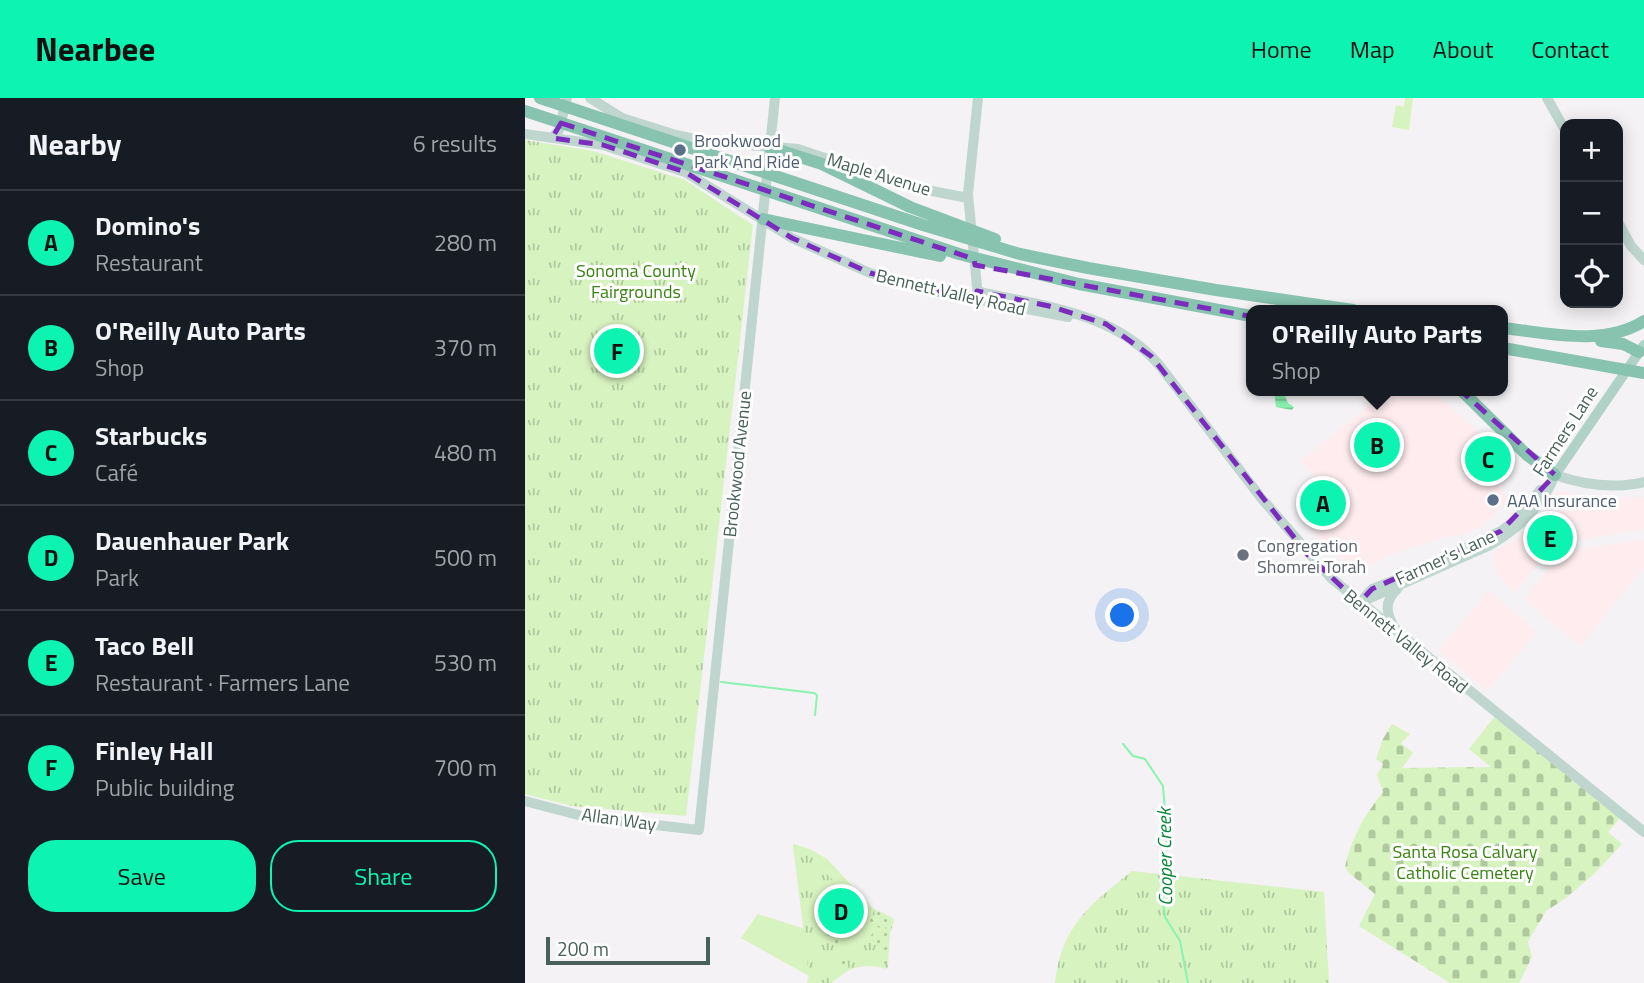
<!DOCTYPE html>
<html lang="en">
<head>
<meta charset="utf-8">
<style>
	body { margin:0; font-family:"Titillium Web",sans-serif; background:#20242c; color:#f1f3f6 }
	.controls { position:absolute; right:21px; top:21px; display:grid; overflow:hidden; border-radius:14px; box-shadow:0 4px 18px #0003 }
	.controls button { width:63px; height:63px; display:grid; place-items:center; padding:0; border:0; border-bottom:2px solid #363941; background:#171b24; color:#f1f3f6; font:35px sans-serif }
	.scale { position:absolute; left:21px; bottom:18px; width:164px; box-sizing:border-box; padding-left:7px; border:4px solid #486158; border-top:0; font-size:19px; line-height:24px; white-space:nowrap; color:#486158; -webkit-text-stroke:5px #fff; paint-order:stroke }
	.you { position:absolute; left:598px; top:518px; width:24px; height:24px; margin:-18px; border:5px solid #fff; border-radius:50%; background:#1a73e8; box-shadow:0 0 0 10px #1a73e833 }
	.badge { display:grid; place-items:center; width:46px; height:46px; border-radius:50%; background:#0df3b1; color:#111; font-size:23px; font-weight:700 }
	.pin { position:absolute; translate:-50% -50%; border:4px solid #fff; box-shadow:0 2px 7px #0006 }
	.popup { position:absolute; left:721px; top:207px; width:262px; height:91px; box-sizing:border-box; display:grid; place-content:center; border-radius:14px; background:#171b24; filter:drop-shadow(0 2px 5px #0005); font-size:23px; white-space:nowrap; color:#9ea1a6 }
	.popup b { font-size:26px; color:#f1f3f6 }
	.popup::after { content:''; position:absolute; left:50%; top:100%; margin-left:-14px; border:14px solid transparent; border-top-color:#171b24 }
	.list { margin:0; padding:0; list-style:none }
	h2 { display:flex; justify-content:space-between; align-items:center; height:91px; margin:0; padding:0 28px; font-size:30px }
	h2 small { font-size:23px; font-weight:400; color:#9ea1a6 }
	.list li { display:grid; grid-template-columns:46px 1fr auto; gap:21px; align-items:center; box-sizing:border-box; height:105px; padding:0 28px; border-top:2px solid #363941 }
	.list b { display:block; font-size:26px; white-space:nowrap }
	.list p { margin:0; font-size:23px; white-space:nowrap; color:#9ea1a6 }
	.list em { font-size:23px; font-style:normal; color:#9ea1a6 }
	.actions { display:flex; gap:14px; padding:21px 28px }
	.actions a { flex:1; padding:16px 0; border:2px solid #0df3b1; border-radius:28px; text-align:center; font-size:24px; color:#0df3b1 }
	.actions .main { background:#0df3b1; color:#111 }
	.icon { flex:none; width:38px; height:38px; fill:none; stroke:currentColor; stroke-width:2; stroke-linecap:round; stroke-linejoin:round }
	.map { position:relative; flex:none; width:1119px; height:885px; overflow:hidden }
	header { display:flex; align-items:center; gap:42px; box-sizing:border-box; height:98px; padding:0 35px; background:#0df3b1; color:#111 }
	header strong { font-size:33px }
	nav { display:flex; gap:38px; margin-inline-start:auto; font-size:24px }
	main { display:flex }
	aside { flex:1; background:#171b24 }
	.map>svg:first-child { display:block }
	.commercial { fill:#feecef }
	.grass { fill:#d7f3bf }
	.cemetery { fill:url(#cemetery-stones) }
	.park { fill:url(#park-tufts) }
	.garden { fill:url(#garden-dots) }
	.water { fill:url(#water-rules) }
	.lines { fill:none; stroke-linecap:round; stroke-linejoin:round }
	.stream { stroke:#89f3af; stroke-width:2 }
	.secondary { stroke:#bfd6cf; stroke-width:10 }
	.primary { stroke:#b0d2c6; stroke-width:10 }
	.highway { stroke:#87c3af; stroke-width:12 }
	.marked { fill:none; stroke:#7b2cbf; stroke-width:5; stroke-dasharray:14 9; stroke-linejoin:round }
	.service-dot { fill:#5c6f8a; stroke:#fff; stroke-width:2.5 }
	.worship-dot { fill:#6b7280; stroke:#fff; stroke-width:2.5 }
	.labels { text-anchor:middle; dominant-baseline:central; stroke-width:6; stroke-linejoin:round; paint-order:stroke }
	.service-label { font-size:18px; fill:#4e5e75; stroke:#fff; text-anchor:start }
	.street-label { font-size:18px; fill:#486158; stroke:#fff }
	.park-label { font-size:18px; fill:#398411; stroke:#fff }
	.worship-label { font-size:18px; fill:#5b616d; stroke:#fff; text-anchor:start }
	.water-label { font-size:19px; font-style:italic; fill:#068735; stroke:#fff }
</style>
</head>
<body>
<header>
<strong>Nearbee</strong>
<nav><a>Home</a><a>Map</a><a>About</a><a>Contact</a></nav>
</header>
<main>
<aside>
<h2>Nearby<small>6 results</small></h2>
<ul class="list">
<li><span class="badge">A</span><div><b>Domino's</b><p>Restaurant</p></div><em>280 m</em></li>
<li><span class="badge">B</span><div><b>O'Reilly Auto Parts</b><p>Shop</p></div><em>370 m</em></li>
<li><span class="badge">C</span><div><b>Starbucks</b><p>Café</p></div><em>480 m</em></li>
<li><span class="badge">D</span><div><b>Dauenhauer Park</b><p>Park</p></div><em>500 m</em></li>
<li><span class="badge">E</span><div><b>Taco Bell</b><p>Restaurant · Farmers Lane</p></div><em>530 m</em></li>
<li><span class="badge">F</span><div><b>Finley Hall</b><p>Public building</p></div><em>700 m</em></li>
</ul>
<div class="actions"><a class="main">Save</a><a>Share</a></div>
</aside>
<div class="map">
<svg width="1119" height="885" viewBox="0 0 1119 885">
	<defs>
		<pattern id="cemetery-stones" width="16" height="16" patternUnits="userSpaceOnUse" patternTransform="scale(1.75)"><rect width="16" height="16" fill="#d7f3bf"/><path d="M2 7V4a2 2 0 0 1 4 0v3zM10 15v-3a2 2 0 0 1 4 0v3z" fill="#b0c89e"/></pattern>
		<pattern id="park-tufts" width="24" height="20" patternUnits="userSpaceOnUse" patternTransform="scale(1.75)"><rect width="24" height="20" fill="#d7f3bf"/><path d="M3 7l-1-3M5 7V3M7 7l1-3M15 17l-1-3M17 17v-4M19 17l1-3" fill="none" stroke="#b0c89e"/></pattern>
		<pattern id="garden-dots" width="8" height="8" patternUnits="userSpaceOnUse" patternTransform="scale(1.75)"><rect width="8" height="8" fill="#d7f3bf"/><path d="M2 2h.1M6 6h.1" fill="none" stroke="#b0c89e" stroke-width="1.8" stroke-linecap="round"/></pattern>
		<pattern id="water-rules" width="6" height="5" patternUnits="userSpaceOnUse" patternTransform="scale(1.75)"><rect width="6" height="5" fill="#89f3af"/><path d="M0 2.5h6" fill="none" stroke="#72c891"/></pattern>
	</defs>
	<rect width="100%" height="100%" fill="#f4f2f4"/>
	<path class="commercial" d="M 874,293 L 913,299 L 959,338 L 980,364 L 977,371 L 968,378 L 972,383 L 971,385 L 984,401 L 957,429 L 936,437 L 924,438 L 865,457 L 831,475 L 809,453 L 806,453 L 778,422 L 781,396 L 795,384 L 775,363 L 850,303 L 859,297 Z
		M 1035,393 L 1078,401 L 1119,399 L 1119,431 L 1037,445 L 1012,466 L 992,493 L 987,493 L 974,478 L 966,456 L 992,441 L 1007,429 Z
		M 1119,442 L 1119,468 L 1055,548 L 1001,503 L 1001,499 L 1024,470 L 1046,454 L 1058,450 Z
		M 964,493 L 1012,534 L 962,593 L 913,552 Z"/>
	<path class="grass" d="M 880,0 L 888,0 L 884,32 L 867,29 L 871,7 L 879,9 Z
		M 268,748 L 304,846 L 282,885 L 284,878 L 216,840 L 233,816 L 280,831 Z"/>
	<path class="cemetery" d="M 970,618 L 1095,720 L 1083,734 L 1097,746 L 1070,775 L 1041,800 L 1021,813 L 1003,844 L 1007,859 L 994,885 L 925,885 L 834,828 L 850,796 L 825,776 L 820,769 C 827,739 839,718 858,694 L 852,677 L 858,666 L 851,661 L 858,641 L 867,626 L 885,636 L 876,645 L 888,655 L 877,670 L 966,669 L 944,651 Z"/>
	<path class="park" d="M 0,42 L 68,53 L 160,82 L 228,127 L 161,718 L 47,708 L 0,696 Z
		M 268,746 L 285,751 L 302,761 L 349,811 L 368,820 L 369,824 L 365,834 L 363,869 L 361,871 C 341,864 320,870 306,885 L 282,885 L 284,878 Z
		M 607,773 L 799,794 L 804,885 L 530,885 C 536,828 565,807 607,773 Z"/>
	<path class="garden" d="M 304,767 L 326,794 L 344,809 L 350,821 L 347,828 L 340,815 L 301,775 Z
		M 349,811 L 364,818 L 364,825 L 359,830 L 351,829 Z
		M 293,821 C 308,828 321,856 324,872 L 306,885 L 304,885 L 315,872 L 317,862 Z
		M 366,825 L 368,826 L 365,834 L 362,865 L 359,865 L 356,862 L 359,856 L 358,850 L 350,844 L 348,851 L 345,839 L 350,832 L 360,831 Z"/>
	<path class="water" d="M 749,293 L 758,293 L 763,305 L 769,309 L 767,312 L 751,309 Z"/>
	<g class="lines">
		<path class="stream" d="M 196,584 L 289,595 L 292,597 L 290,617
			M 598,646 L 608,658 L 620,661 L 638,688 L 642,738 L 637,793 L 640,819 L 655,843 L 663,885"/>
		<path class="secondary" d="M 65,0 L 97,20 L 151,37 L 185,44 L 273,51 L 386,89 L 443,100
			M 453,0 L 443,96 L 453,199
			M 1022,0 L 1040,32
			M 0,36 L 78,47 L 160,74 L 267,140 L 345,175 L 413,194 L 543,219
			M 27,40 L 34,32 L 42,0
			M 1093,124 L 1106,148 L 1119,162
			M 452,193 C 518,209 589,213 635,268 L 737,401 L 806,480 L 1119,734
			M 1030,377 C 1059,387 1089,391 1119,384
			M 912,463 L 976,433 L 991,422 L 1015,392
			M 838,501 L 847,491 L 873,481
			M 834,505 L 963,448 C 992,432 1018,408 1030,377
			M 871,532 C 861,516 858,504 873,490
			M 0,703 L 61,719 L 174,732 L 250,0"/>
		<path class="primary" d="M 1030,377 L 1119,247"/>
		<path class="highway" d="M 15,0 L 398,127 L 495,156 L 563,170 L 691,192 L 828,212
			M 0,13 L 434,156 L 554,186 L 726,218
			M 244,49 L 297,66 L 385,109 L 470,141
			M 238,121 L 415,158
			M 978,230 C 1024,235 1078,249 1119,223
			M 1076,243 L 1098,246 L 1114,254
			M 978,250 L 1119,275
			M 937,293 L 1002,357 L 1030,377"/>
	</g>
	<path class="marked" d="M 36,25 L 449,161 L 450,167 L 745,222 L 882,260 L 925,283 L 1030,377 L 976,433 L 847,491 L 834,505 L 783,457 L 626,258 L 581,226 L 524,208 L 452,193 L 454,203 L 345,175 L 267,140 L 160,74 L 78,47 L 27,40 Z"/>
	<g class="service-dot">
		<circle cx="155" cy="52" r="7"/>
		<circle cx="968" cy="402" r="7"/>
	</g>
	<circle class="worship-dot" cx="718" cy="457" r="7"/>
	<g class="labels">
		<g class="service-label">
			<text x="169" y="42">Brookwood<tspan x="169" dy="21">Park And Ride</tspan></text>
			<text x="982" y="402">AAA Insurance</text>
		</g>
		<g class="street-label">
			<text transform="translate(354 76) rotate(17)">Maple Avenue</text>
			<text transform="translate(426 194) rotate(13)">Bennett Valley Road</text>
			<text transform="translate(1040 333) rotate(-57)">Farmers Lane</text>
			<text transform="translate(212 366) rotate(-84)">Brookwood Avenue</text>
			<text transform="translate(920 459) rotate(-25)">Farmer's Lane</text>
			<text transform="translate(881 543) rotate(39)">Bennett Valley Road</text>
			<text transform="translate(94 721) rotate(8)">Allan Way</text>
		</g>
		<g class="park-label">
			<text x="111" y="172">Sonoma County<tspan x="111" dy="21">Fairgrounds</tspan></text>
			<text x="940" y="753">Santa Rosa Calvary<tspan x="940" dy="21">Catholic Cemetery</tspan></text>
		</g>
		<g class="worship-label">
			<text x="732" y="447">Congregation<tspan x="732" dy="21">Shomrei Torah</tspan></text>
		</g>
		<g class="water-label">
			<text transform="translate(639 759) rotate(-91)">Cooper Creek</text>
		</g>
	</g>
</svg>
<div class="controls">
<button>+</button>
<button>−</button>
<button><svg class="icon" aria-label="locate" viewBox="0 0 24 24"><circle cx="12" cy="12" r="6"/><path d="M12 2v4M12 18v4M2 12h4M18 12h4"/></svg></button>
</div>
<div class="scale">200 m</div>
<div class="you"></div>
<div class="pin badge" style="left:798px;top:405px">A</div>
<div class="pin badge" style="left:852px;top:347px">B</div>
<div class="popup"><b>O'Reilly Auto Parts</b>Shop</div>
<div class="pin badge" style="left:963px;top:361px">C</div>
<div class="pin badge" style="left:316px;top:813px">D</div>
<div class="pin badge" style="left:1025px;top:440px">E</div>
<div class="pin badge" style="left:92px;top:253px">F</div>
</div>
</main>
</body>
</html>
